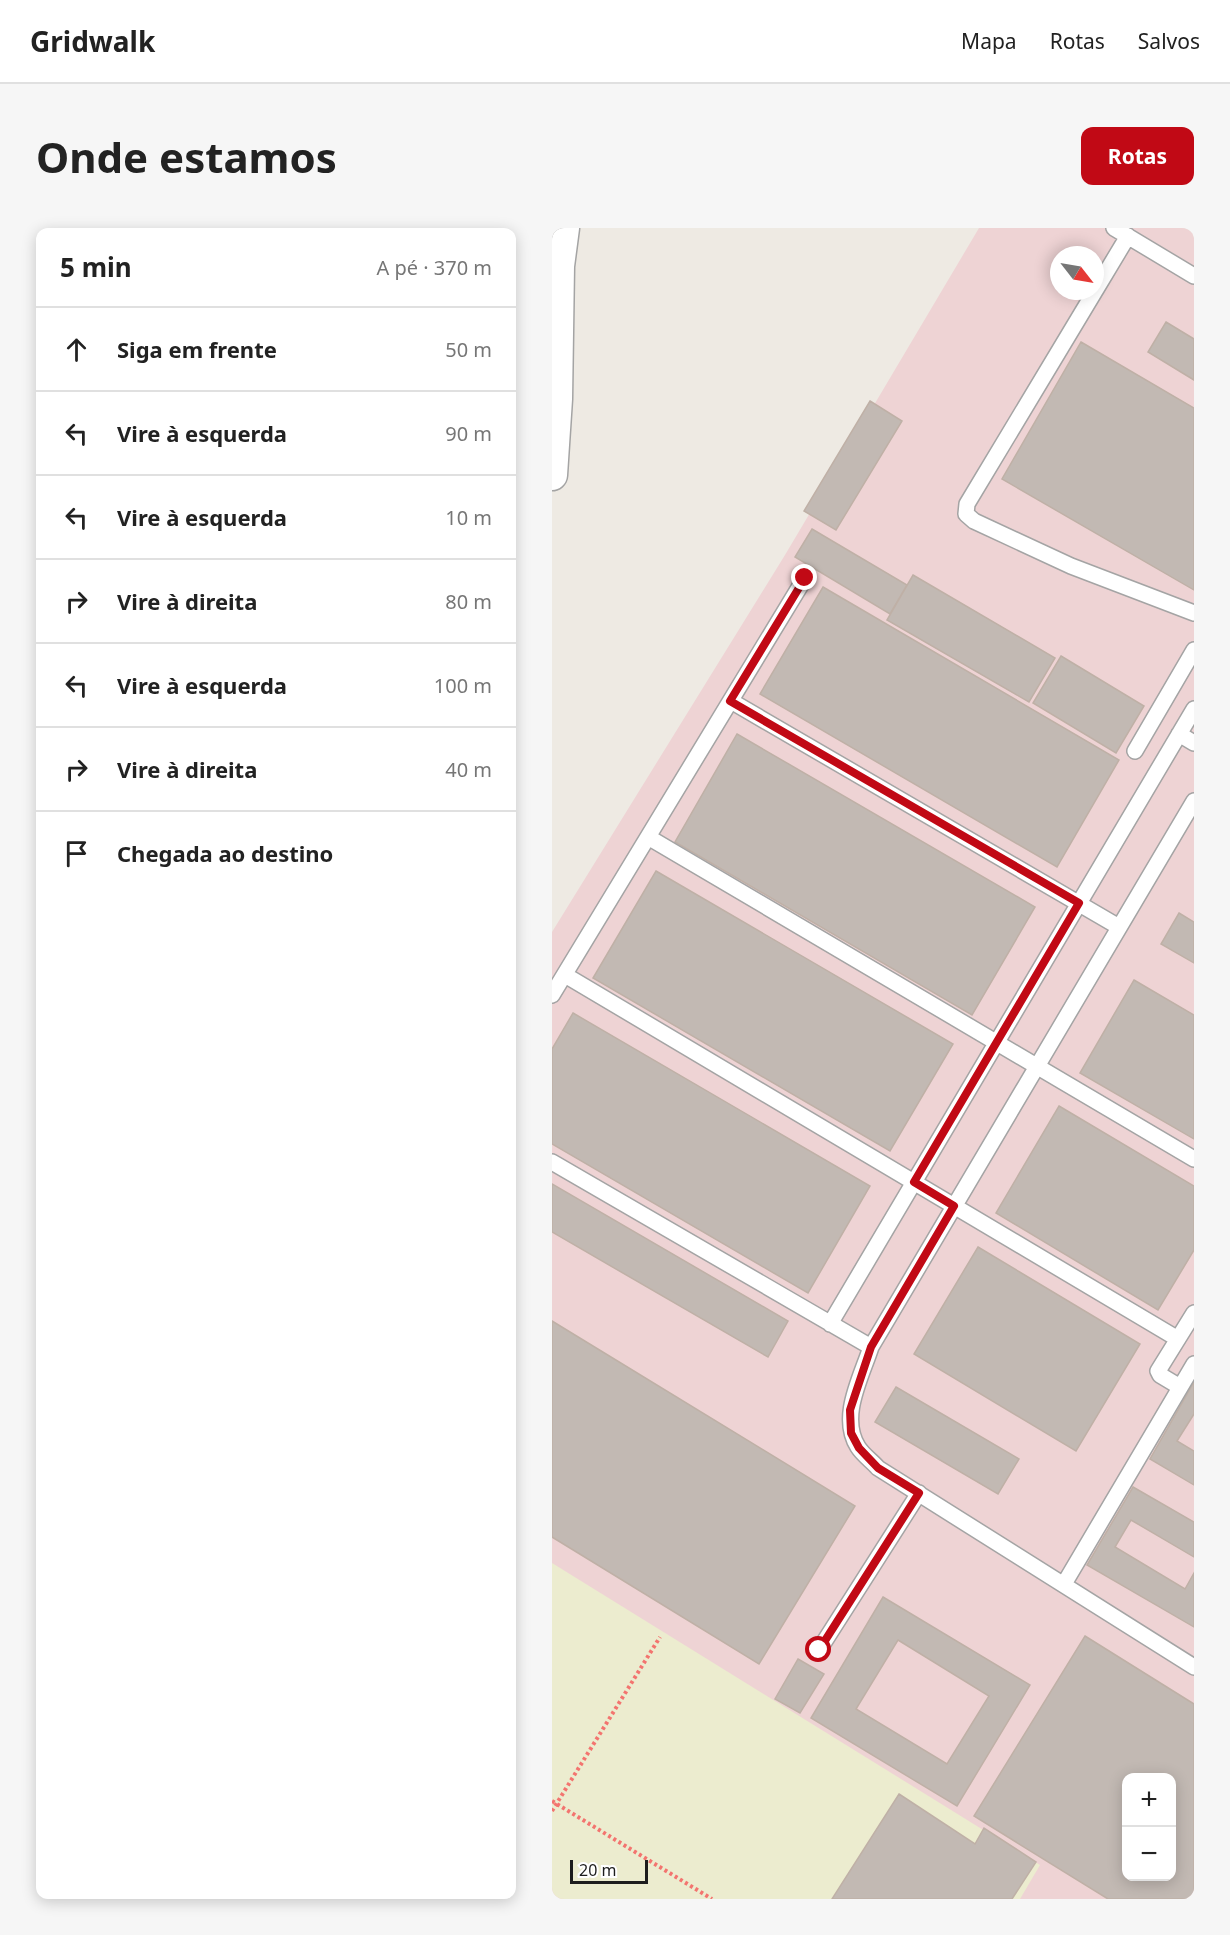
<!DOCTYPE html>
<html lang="pt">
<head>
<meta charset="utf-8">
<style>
	body { margin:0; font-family:"Noto Sans",sans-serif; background:#f6f6f6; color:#222 }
	.controls { position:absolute; right:18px; bottom:18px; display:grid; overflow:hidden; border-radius:12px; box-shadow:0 3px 15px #0003 }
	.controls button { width:54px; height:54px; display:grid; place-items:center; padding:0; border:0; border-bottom:2px solid #e0e0e0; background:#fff; color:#222; font:30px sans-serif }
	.compass { position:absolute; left:498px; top:18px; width:54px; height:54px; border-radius:50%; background:#fff; box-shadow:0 3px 15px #0003; rotate:121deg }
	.scale { position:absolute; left:18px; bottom:15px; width:78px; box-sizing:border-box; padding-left:6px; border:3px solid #1d1d1d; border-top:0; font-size:16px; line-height:21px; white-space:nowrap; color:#1d1d1d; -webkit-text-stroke:4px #fff; paint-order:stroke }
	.stop { position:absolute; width:18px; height:18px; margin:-14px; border:4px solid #c10915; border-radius:50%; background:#fff }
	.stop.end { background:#c10915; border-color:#fff; box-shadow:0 2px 6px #0008 }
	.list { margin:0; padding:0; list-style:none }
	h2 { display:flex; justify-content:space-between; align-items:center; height:78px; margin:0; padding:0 24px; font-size:26px }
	h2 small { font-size:20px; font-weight:400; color:#767676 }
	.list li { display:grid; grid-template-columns:39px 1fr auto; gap:18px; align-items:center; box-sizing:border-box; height:84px; padding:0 24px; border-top:2px solid #e0e0e0 }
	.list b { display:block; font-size:22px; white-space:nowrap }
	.list em { font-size:20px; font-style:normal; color:#767676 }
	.icon { flex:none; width:33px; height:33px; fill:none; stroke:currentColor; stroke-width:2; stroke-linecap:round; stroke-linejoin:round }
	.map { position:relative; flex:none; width:642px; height:1671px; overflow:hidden; border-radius:12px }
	header { display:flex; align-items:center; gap:36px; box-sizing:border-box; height:84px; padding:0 30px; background:#fff; border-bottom:2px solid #e0e0e0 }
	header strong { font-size:28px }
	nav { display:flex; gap:33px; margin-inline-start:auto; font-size:21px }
	.intro { display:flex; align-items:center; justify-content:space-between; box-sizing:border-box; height:144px; padding:0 36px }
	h1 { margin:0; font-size:42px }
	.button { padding:15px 27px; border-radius:12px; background:#c10915; color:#fff; font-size:21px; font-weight:700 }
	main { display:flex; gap:36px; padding:0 36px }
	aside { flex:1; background:#fff; border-radius:12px; box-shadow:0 3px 15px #0003 }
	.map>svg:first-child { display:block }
	.commercial { fill:#eed3d4; fill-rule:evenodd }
	.farmland { fill:#ececcf }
	.building { fill:#c2b9b3; stroke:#bfb0a6; stroke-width:1.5; fill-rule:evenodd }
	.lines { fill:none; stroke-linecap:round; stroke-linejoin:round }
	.service-casing { stroke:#a4a4a4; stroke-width:18 }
	.minor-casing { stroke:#a4a4a4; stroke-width:33 }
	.path { stroke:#f3746f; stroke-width:4; stroke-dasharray:3 3; stroke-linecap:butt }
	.service { stroke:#fff; stroke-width:15 }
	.minor { stroke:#fff; stroke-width:30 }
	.route { stroke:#c10915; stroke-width:8 }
</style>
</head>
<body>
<header>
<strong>Gridwalk</strong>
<nav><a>Mapa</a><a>Rotas</a><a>Salvos</a></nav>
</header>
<div class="intro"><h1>Onde estamos</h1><a class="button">Rotas</a></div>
<main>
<aside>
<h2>5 min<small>A pé · 370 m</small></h2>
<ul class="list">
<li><svg class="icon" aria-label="ahead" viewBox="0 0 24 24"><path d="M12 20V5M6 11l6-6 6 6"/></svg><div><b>Siga em frente</b></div><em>50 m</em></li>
<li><svg class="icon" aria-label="left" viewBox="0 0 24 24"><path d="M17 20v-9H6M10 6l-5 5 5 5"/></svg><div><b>Vire à esquerda</b></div><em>90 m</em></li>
<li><svg class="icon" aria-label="left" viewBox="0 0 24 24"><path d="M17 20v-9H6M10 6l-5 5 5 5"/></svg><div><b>Vire à esquerda</b></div><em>10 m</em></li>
<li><svg class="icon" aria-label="right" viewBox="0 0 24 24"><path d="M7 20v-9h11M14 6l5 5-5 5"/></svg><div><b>Vire à direita</b></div><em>80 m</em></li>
<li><svg class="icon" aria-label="left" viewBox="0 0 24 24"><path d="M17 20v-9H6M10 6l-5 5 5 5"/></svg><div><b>Vire à esquerda</b></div><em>100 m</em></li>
<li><svg class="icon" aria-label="right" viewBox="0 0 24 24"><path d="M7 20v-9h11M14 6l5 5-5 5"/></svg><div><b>Vire à direita</b></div><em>40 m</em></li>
<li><svg class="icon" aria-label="arrive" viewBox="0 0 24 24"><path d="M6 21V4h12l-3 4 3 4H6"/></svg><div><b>Chegada ao destino</b></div></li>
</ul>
</aside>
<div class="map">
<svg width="642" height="1671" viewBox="0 0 642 1671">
	<rect width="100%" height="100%" fill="#eeeae3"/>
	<path class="commercial" d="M 427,0 L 642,0 L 642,1671 L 0,1671 L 0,704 L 233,327 ZM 507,27 L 543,27 L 543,63 L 507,63 ZM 574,1550 L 620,1550 L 620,1648 L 574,1648 Z"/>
	<path class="farmland" d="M 0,1335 L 488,1637 L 468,1671 L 0,1671 Z"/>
	<path class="building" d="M 614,94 L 642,111 L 642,152 L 596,124 Z
		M 529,114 L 642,180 L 642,362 L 450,251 Z
		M 318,173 L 350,193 L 284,302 L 252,283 Z
		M 260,301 L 355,357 L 338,386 L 243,329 Z
		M 361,347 L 503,430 L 477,474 L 335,392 Z
		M 271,359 L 567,532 L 505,639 L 208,466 Z
		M 509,428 L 592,478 L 564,525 L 481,475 Z
		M 185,506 L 483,679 L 420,787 L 123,614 Z
		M 104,643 L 401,816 L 338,923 L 41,750 Z
		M 627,685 L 642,694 L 642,735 L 609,716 Z
		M 582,752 L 642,787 L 642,911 L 528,845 Z
		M 21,785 L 318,958 L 256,1065 L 0,916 L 0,821 Z
		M 507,878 L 642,958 L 642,1022 L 606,1082 L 444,985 Z
		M 0,956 L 236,1093 L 216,1129 L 0,1004 Z
		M 426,1019 L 588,1116 L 524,1223 L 362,1126 Z
		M 0,1093 L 303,1278 L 207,1436 L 0,1309 Z
		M 642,1154 L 642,1186 L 625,1213 L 642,1223 L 642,1257 L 598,1231 Z
		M 344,1159 L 467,1231 L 446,1266 L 323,1194 Z
		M 581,1259 L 642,1294 L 642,1329 L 579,1292 L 563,1319 L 633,1361 L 642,1345 L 642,1399 L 535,1337 Z
		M 331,1369 L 478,1457 L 405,1578 L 259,1490 ZM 346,1412 L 437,1468 L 395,1536 L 304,1481 Z
		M 533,1408 L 642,1476 L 642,1671 L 556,1671 L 422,1588 ZM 574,1550 L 620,1550 L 620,1648 L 574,1648 Z
		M 246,1431 L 272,1446 L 248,1485 L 223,1471 Z
		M 347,1566 L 423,1616 L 432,1600 L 484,1634 L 460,1671 L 280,1671 Z"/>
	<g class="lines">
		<defs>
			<path id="service" d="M 562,0 L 642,48
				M 543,63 L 415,276 L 414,286 L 422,293 L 519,338 L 642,385
				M 543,63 L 576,8
				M 179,473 L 567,699
				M 627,506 L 642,515
				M 583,523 L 642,422
				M 642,573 L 319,1119 C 309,1150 287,1189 306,1219 C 311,1227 320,1233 326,1240 L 642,1439
				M 96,609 L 642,931
				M 13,747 L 626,1111
				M 0,767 L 253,350
				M 0,934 L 319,1119
				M 278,1096 L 642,481
				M 628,1159 L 608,1147 L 606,1143 L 642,1085
				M 512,1356 L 642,1136
				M 267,1422 L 367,1265"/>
			<path id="minor" d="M 0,247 L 5,171 L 7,38 L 12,0"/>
		</defs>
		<use href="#service" class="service-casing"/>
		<use href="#minor" class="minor-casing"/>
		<path class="path" d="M 0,1573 L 160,1671
			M 0,1583 L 108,1409"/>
		<use href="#service" class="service"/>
		<use href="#minor" class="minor"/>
	</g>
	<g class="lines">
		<path class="route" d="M 253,350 L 178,473 L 527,675 L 362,954 L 402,978 L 319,1119 L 298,1182 L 299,1205 L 307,1220 L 326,1240 L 367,1265 L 267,1422"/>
	</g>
</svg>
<div class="controls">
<button>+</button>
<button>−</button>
</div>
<svg class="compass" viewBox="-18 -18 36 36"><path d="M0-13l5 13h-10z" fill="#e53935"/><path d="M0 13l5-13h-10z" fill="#767676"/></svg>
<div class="scale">20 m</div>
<div class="stop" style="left:267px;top:1422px"></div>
<div class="stop end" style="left:253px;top:350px"></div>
</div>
</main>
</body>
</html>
